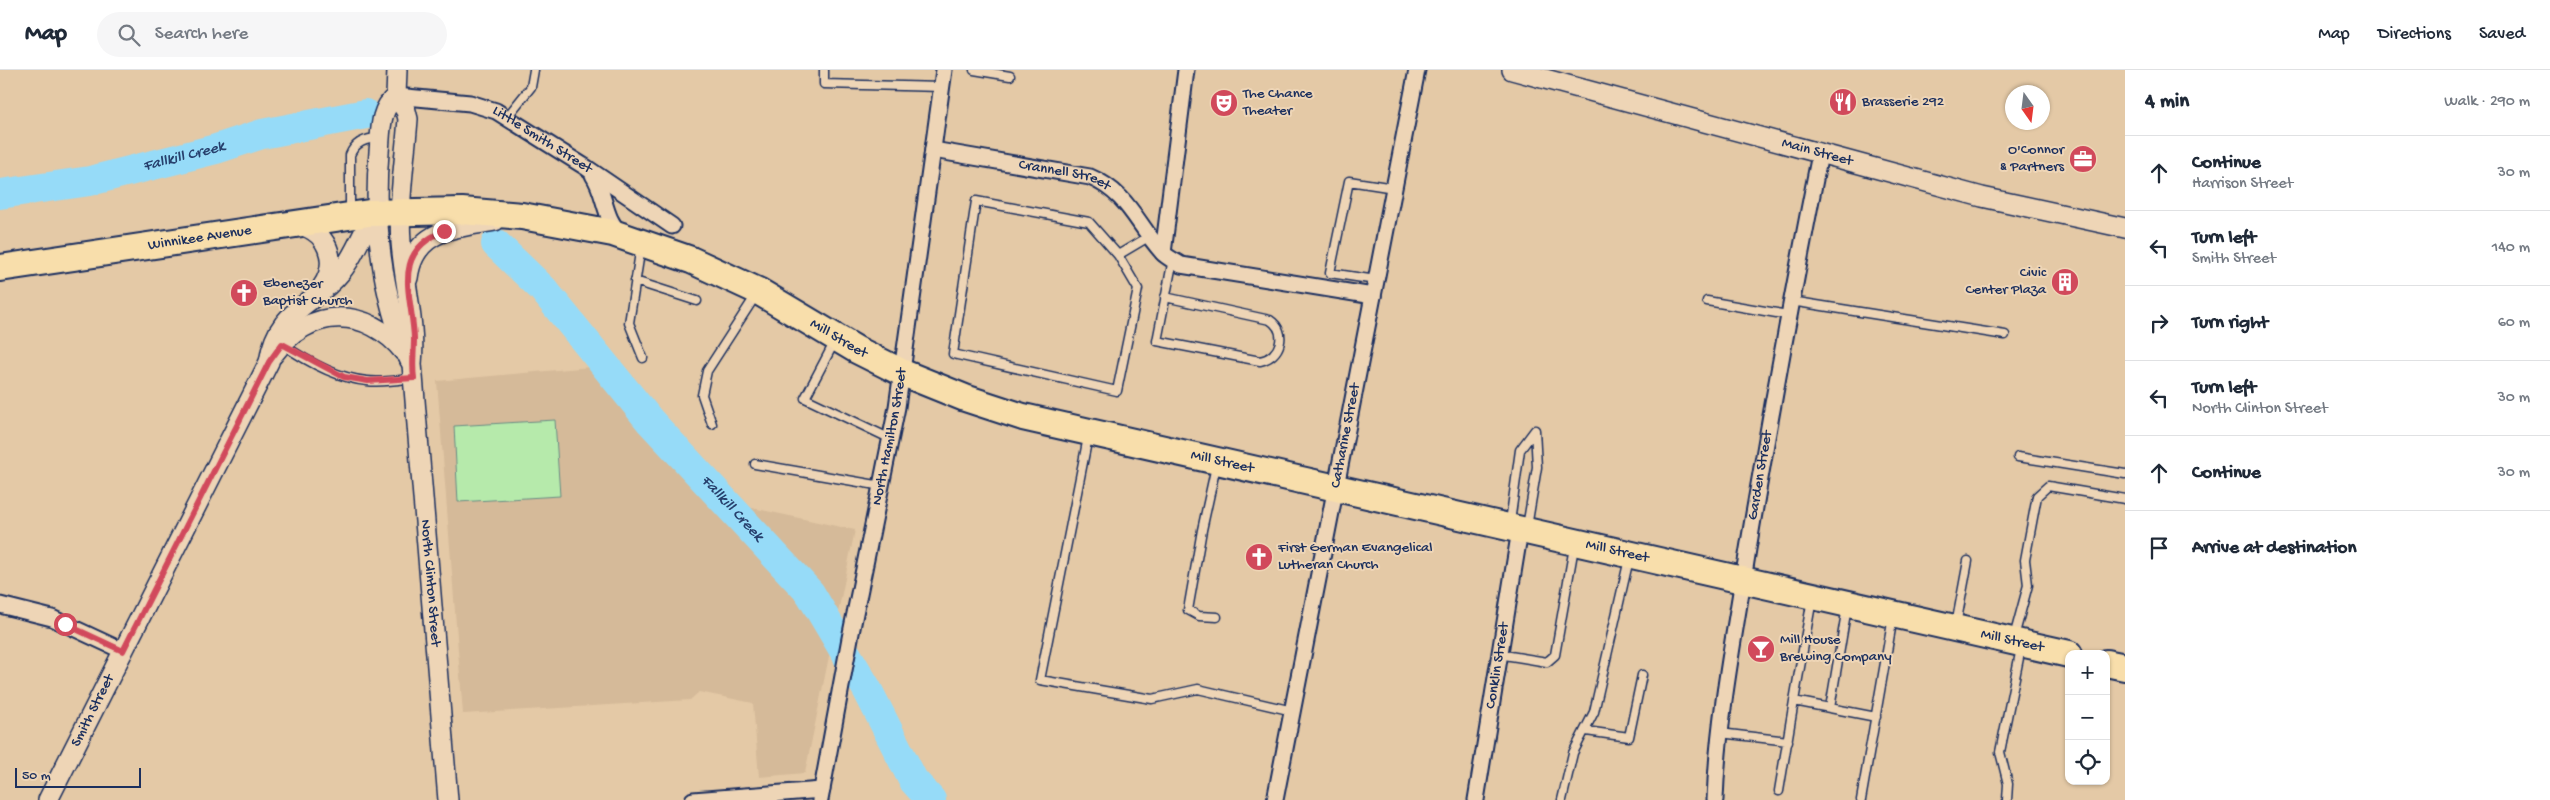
<!DOCTYPE html>
<html lang="en">
<head>
<meta charset="utf-8">
<style>
	body { margin:0; font-family:"Gochi Hand",sans-serif; background:#f6f6f7; color:#1f2937 }
	.controls { position:absolute; right:15px; bottom:15px; display:grid; overflow:hidden; border-radius:10px; box-shadow:0 1px 4px #0004 }
	.controls button { width:45px; height:45px; display:grid; place-items:center; padding:0; border:0; border-bottom:1px solid #e0e1e3; background:#fff; color:#1f2937; font:25px sans-serif }
	.compass { position:absolute; left:2005px; top:15px; width:45px; height:45px; border-radius:50%; background:#fff; box-shadow:0 1px 4px #0004; rotate:166deg }
	.scale { position:absolute; left:15px; bottom:12px; width:126px; box-sizing:border-box; padding-left:5px; border:2px solid #1b2f5e; border-top:0; font-size:14px; line-height:18px; white-space:nowrap; color:#1b2f5e; -webkit-text-stroke:4px #eed5b6; paint-order:stroke }
	.stop { position:absolute; width:15px; height:15px; margin:-11px; border:4px solid #d1495b; border-radius:50%; background:#fff }
	.stop.end { background:#d1495b; border-color:#fff; box-shadow:0 1px 5px #0008 }
	.list { margin:0; padding:0; list-style:none }
	h2 { display:flex; justify-content:space-between; align-items:center; height:65px; margin:0; padding:0 20px; font-size:21px }
	h2 small { font-size:16px; font-weight:400; color:#747a83 }
	.list li { display:grid; grid-template-columns:32px 1fr auto; gap:15px; align-items:center; box-sizing:border-box; height:75px; padding:0 20px; border-top:1px solid #e0e1e3 }
	.list b { display:block; font-size:19px; white-space:nowrap }
	.list p { margin:0; font-size:16px; white-space:nowrap; color:#747a83 }
	.list em { font-size:16px; font-style:normal; color:#747a83 }
	.icon { flex:none; width:28px; height:28px; fill:none; stroke:currentColor; stroke-width:2; stroke-linecap:round; stroke-linejoin:round }
	.map { position:relative; flex:none; width:2125px; height:730px; overflow:hidden }
	header { display:flex; align-items:center; gap:30px; box-sizing:border-box; height:70px; padding:0 25px; background:#fff; border-bottom:1px solid #e0e1e3 }
	header strong { font-size:24px }
	nav { display:flex; gap:28px; margin-inline-start:auto; font-size:18px }
	.search { width:350px; height:45px; background:#f6f6f7; display:flex; align-items:center; gap:12px; box-sizing:border-box; padding:0 18px; border-radius:28px; color:#747a83; font-size:19px }
	main { display:flex }
	aside { flex:1; background:#fff }
	.map>svg:first-child { display:block }
	.built { fill:#d5ba99 }
	.green { fill:#b6eaab; stroke:#688c84 }
	.lines { fill:none; stroke-linecap:round; stroke-linejoin:round }
	.river { stroke:#96dbf8; stroke-width:30 }
	.service-casing { stroke:#1b2f5e; stroke-width:11 }
	.minor-casing { stroke:#1b2f5e; stroke-width:19 }
	.tertiary-casing { stroke:#1b2f5e; stroke-width:22 }
	.trunk-casing { stroke:#1b2f5e; stroke-width:30 }
	.service { stroke:#eed5b6; stroke-width:8 }
	.minor { stroke:#eed5b6; stroke-width:15 }
	.tertiary { stroke:#eed5b6; stroke-width:19 }
	.trunk { stroke:#f8deab; stroke-width:26 }
	.route { stroke:#d1495b; stroke-width:6 }
	.labels { text-anchor:middle; dominant-baseline:central; stroke-width:4; stroke-linejoin:round; paint-order:stroke }
	.poi-label { font-size:15px; fill:#1b2f5e; stroke:#eed5b6; text-anchor:start }
	.street-label { font-size:15px; fill:#1b2f5e; stroke:#eed5b6 }
	.water-label { font-size:16px; font-style:italic; fill:#27406d; stroke:#eed5b6 }
</style>
</head>
<body>
<header>
<strong>Map</strong>
<div class="search"><svg class="icon" aria-label="search" viewBox="0 0 24 24"><circle cx="10" cy="10" r="6"/><path d="M15 15l6 6"/></svg>Search here</div>
<nav><a>Map</a><a>Directions</a><a>Saved</a></nav>
</header>
<main>
<div class="map">
<svg width="2125" height="730" viewBox="0 0 2125 730">
	<rect width="100%" height="100%" fill="#e4c9a6"/>
	<filter id="ink" filterUnits="userSpaceOnUse"><feTurbulence type="fractalNoise" baseFrequency=".02" numOctaves="2"/><feDisplacementMap in="SourceGraphic" scale="10" xChannelSelector="R" yChannelSelector="G"/><feConvolveMatrix kernelMatrix="1 2 1 2 8 2 1 2 1" color-interpolation-filters="sRGB"/></filter>
	<g filter="url(#ink)">
		<path class="built" d="M 591,297 L 722,437 L 738,435 L 855,460 L 805,703 L 759,707 L 753,633 L 699,622 L 690,630 L 463,644 L 437,311 Z"/>
		<path class="green" d="M 555,350 L 560,426 L 458,432 L 454,356 Z"/>
		<g class="lines">
			<g class="river">
				<path id="s1" d="M 0,124 L 90,111 L 216,79 L 262,64 L 366,44"/>
				<path id="s2" d="M 496,174 L 543,219 L 650,351 L 810,523 L 867,619 L 913,710 L 931,730"/>
			</g>
			<defs>
				<path id="service" d="M 824,0 L 824,14 L 942,17
					M 974,0 L 1010,6
					M 507,47 L 531,17 L 534,0
					M 976,131 L 1089,152 L 1118,185 L 1138,219 L 1117,321 L 953,284 Z
					M 350,141 L 350,85 C 355,72 367,68 380,68
					M 641,176 L 629,253 L 643,288
					M 1118,185 L 1150,166
					M 1376,210 L 1330,203 L 1349,111 L 1394,118
					M 635,211 L 697,231
					M 1165,227 L 1270,250 C 1288,262 1281,287 1260,291 L 1157,271 L 1173,189
					M 1707,231 L 1788,245
					M 1791,231 L 2005,265
					M 835,271 L 805,328 L 891,369
					M 282,274 C 306,291 337,308 367,311 C 382,313 399,310 414,308
					M 712,354 L 702,325 L 707,301 L 756,225
					M 1088,367 L 1040,610 L 1152,629 L 1198,619 L 1293,641
					M 2018,387 L 2125,404
					M 755,394 L 882,416
					M 1216,396 L 1202,460 L 1188,540 L 1199,546 L 1217,547
					M 1510,452 L 1520,380 L 1535,360 L 1537,397 L 1527,457
					M 1812,529 L 1794,631 L 1876,647
					M 1956,555 L 1968,491
					M 2014,567 L 2028,515 L 2025,490 L 2037,426 L 2048,416 L 2125,429
					M 1498,584 L 1547,592 L 1555,585 L 1574,477
					M 1830,638 L 1847,537
					M 1586,661 L 1629,667 L 1642,605
					M 1720,663 L 1788,671
					M 1779,721 L 1794,631
					M 1562,730 L 1573,683 L 1594,642 L 1629,489
					M 1861,730 L 1893,547
					M 2007,730 L 2008,714 L 2000,682 L 2021,578"/>
				<g id="minor">
					<path id="s3" d="M 396,26 L 470,33 L 496,41 L 587,98 L 672,156"/>
					<path id="s4" d="M 933,80 L 1090,107 C 1128,123 1136,153 1162,182 C 1166,187 1175,191 1181,195 L 1373,226"/>
					<path d="M 593,105 C 606,124 603,148 621,164"/>
					<path d="M 1163,183 L 1186,0"/>
					<path d="M 0,535 L 52,548 L 123,581"/>
					<path d="M 693,730 L 822,720"/>
					<path id="s5" d="M 820,730 L 850,568 L 897,337 L 944,0"/>
					<path id="s6" d="M 1275,730 L 1417,0"/>
					<path id="s7" d="M 1476,730 L 1520,460"/>
					<path id="s8" d="M 1715,730 C 1718,646 1735,562 1748,479 C 1770,347 1794,215 1820,84"/>
				</g>
				<g id="tertiary">
					<path id="s9" d="M 397,0 L 396,26 L 406,41 L 408,49 C 405,90 398,131 401,172 C 404,213 416,253 412,294 L 448,730"/>
					<path id="s10" d="M 1512,0 L 1982,127 L 2125,158"/>
					<path d="M 396,26 C 379,40 381,61 379,82 C 373,151 381,226 410,291"/>
					<path d="M 295,154 C 327,159 340,191 322,217"/>
					<path d="M 408,208 C 414,159 455,158 495,151"/>
					<path d="M 273,285 C 309,236 367,236 404,282"/>
					<path id="s11" d="M 48,730 L 269,292 C 277,238 312,238 341,202 C 356,184 362,161 376,142"/>
				</g>
				<g id="trunk">
					<path id="s12" d="M 0,198 L 369,143 L 462,141 L 522,146 L 613,163 L 691,190 L 758,221 L 857,280 L 903,303 L 965,328 L 1023,347 L 2069,584"/>
					<path d="M 2106,593 L 2125,597"/>
				</g>
			</defs>
			<use href="#service" class="service-casing"/>
			<use href="#minor" class="minor-casing"/>
			<use href="#tertiary" class="tertiary-casing"/>
			<use href="#trunk" class="trunk-casing"/>
			<use href="#service" class="service"/>
			<use href="#minor" class="minor"/>
			<use href="#tertiary" class="tertiary"/>
			<use href="#trunk" class="trunk"/>
		</g>
	</g>
	<g class="lines" filter="url(#ink)">
		<path class="route" d="M 65,554 L 123,581 L 269,292 L 282,274 L 344,307 L 368,311 L 414,308 C 412,295 414,283 414,269 C 413,227 389,183 444,161"/>
	</g>
	<defs>
		<symbol id="restaurant-disc" viewBox="-11 -11 22 22"><circle r="9.5" fill="#d1495b" stroke="#eed5b6"/><path d="M-5-6h1v4h1v-4h1v4h1v-4h1v5L-1.5 .5V6h-2V.5L-5-1ZM5-6V6H3V1.5H1.5Q1.5-4 5-6Z" fill="#fff"/></symbol>
		<symbol id="theatre-disc" viewBox="-11 -11 22 22"><circle r="9.5" fill="#d1495b" stroke="#eed5b6"/><path d="M-5-5.5Q0-4 5-5.5V0Q5 5 0 6Q-5 5-5 0ZM-3.3-2.5H-1v1.5H-3.3ZM1-2.5H3.3v1.5H1ZM-2.8 1Q0 5.5 2.8 1Z" fill="#fff"/></symbol>
		<symbol id="office-disc" viewBox="-11 -11 22 22"><circle r="9.5" fill="#d1495b" stroke="#eed5b6"/><path d="M-6-3h4V-5.5h4V-3h4V5H-6ZM-1-4.5V-3h2v-1.5ZM-6 0V1H6V0Z" fill="#fff"/></symbol>
		<symbol id="building-disc" viewBox="-11 -11 22 22"><circle r="9.5" fill="#d1495b" stroke="#eed5b6"/><path d="M-4-6H4V6H1V3H-1V6H-4ZM-2.5-4.3h1.7v1.8h-1.7ZM.8-4.3h1.7v1.8H.8ZM-2.5-1h1.7V.8h-1.7ZM.8-1h1.7V.8H.8Z" fill="#fff"/></symbol>
		<symbol id="church-disc" viewBox="-11 -11 22 22"><circle r="9.5" fill="#d1495b" stroke="#eed5b6"/><path d="M-1.2-6h2.4v3.5h3.3v2.4h-3.3V6h-2.4V-.1h-3.3v-2.4h3.3Z" fill="#fff"/></symbol>
		<symbol id="bar-disc" viewBox="-11 -11 22 22"><circle r="9.5" fill="#d1495b" stroke="#eed5b6"/><path d="M-6-5H6L.8 .8V4.5H3.5V6h-7V4.5H-.8V.8Z" fill="#fff"/></symbol>
	</defs>
	<g fill-rule="evenodd">
		<use href="#restaurant-disc" x="1827" y="16" width="32" height="32"/>
		<use href="#theatre-disc" x="1208" y="17" width="32" height="32"/>
		<use href="#office-disc" x="2067" y="73" width="32" height="32"/>
		<use href="#building-disc" x="2049" y="196" width="32" height="32"/>
		<use href="#church-disc" x="228" y="207" width="32" height="32"/>
		<use href="#church-disc" x="1243" y="471" width="32" height="32"/>
		<use href="#bar-disc" x="1745" y="563" width="32" height="32"/>
	</g>
	<g class="labels">
		<g class="poi-label">
			<text x="1243" y="24">The Chance<tspan x="1243" dy="17">Theater</tspan></text>
			<text x="1862" y="32">Brasserie 292</text>
			<text x="2064" y="80" text-anchor="end">O'Connor<tspan x="2064" dy="17">&amp; Partners</tspan></text>
			<text x="2046" y="203" text-anchor="end">Civic<tspan x="2046" dy="17">Center Plaza</tspan></text>
			<text x="263" y="214">Ebenezer<tspan x="263" dy="17">Baptist Church</tspan></text>
			<text x="1278" y="478">First German Evangelical<tspan x="1278" dy="17">Lutheran Church</tspan></text>
			<text x="1780" y="570">Mill House<tspan x="1780" dy="17">Brewing Company</tspan></text>
		</g>
		<g class="street-label">
			<text stroke="none"><textPath href="#s3" startOffset="156">Little Smith Street</textPath></text>
			<text stroke="none"><textPath href="#s10" startOffset="316">Main Street</textPath></text>
			<text stroke="none"><textPath href="#s4" startOffset="134">Crannell Street</textPath></text>
			<text stroke="none"><textPath href="#s12" startOffset="202">Winnikee Avenue</textPath></text>
			<text stroke="none"><textPath href="#s12" startOffset="869">Mill Street</textPath></text>
			<text stroke="none"><textPath href="#s6" startOffset="371">Catharine Street</textPath></text>
			<text stroke="none"><textPath href="#s5" startOffset="370">North Hamilton Street</textPath></text>
			<text stroke="none"><textPath href="#s12" startOffset="1274">Mill Street</textPath></text>
			<text stroke="none"><textPath href="#s8" startOffset="328">Garden Street</textPath></text>
			<text stroke="none"><textPath href="#s12" startOffset="1679">Mill Street</textPath></text>
			<text stroke="none"><textPath href="#s9" startOffset="518">North Clinton Street</textPath></text>
			<text stroke="none"><textPath href="#s12" startOffset="2084">Mill Street</textPath></text>
			<text stroke="none"><textPath href="#s7" startOffset="136">Conklin Street</textPath></text>
			<text stroke="none"><textPath href="#s11" startOffset="100">Smith Street</textPath></text>
		</g>
		<g class="water-label">
			<text stroke="none"><textPath href="#s1" startOffset="188">Fallkill Creek</textPath></text>
			<text stroke="none"><textPath href="#s2" startOffset="355">Fallkill Creek</textPath></text>
		</g>
	</g>
</svg>
<div class="controls">
<button>+</button>
<button>−</button>
<button><svg class="icon" aria-label="locate" viewBox="0 0 24 24"><circle cx="12" cy="12" r="6"/><path d="M12 2v4M12 18v4M2 12h4M18 12h4"/></svg></button>
</div>
<svg class="compass" viewBox="-18 -18 36 36"><path d="M0-13l5 13h-10z" fill="#e53935"/><path d="M0 13l5-13h-10z" fill="#747a83"/></svg>
<div class="scale">50 m</div>
<div class="stop" style="left:65px;top:554px"></div>
<div class="stop end" style="left:444px;top:161px"></div>
</div>
<aside>
<h2>4 min<small>Walk · 290 m</small></h2>
<ul class="list">
<li><svg class="icon" aria-label="ahead" viewBox="0 0 24 24"><path d="M12 20V5M6 11l6-6 6 6"/></svg><div><b>Continue</b><p>Harrison Street</p></div><em>30 m</em></li>
<li><svg class="icon" aria-label="left" viewBox="0 0 24 24"><path d="M17 20v-9H6M10 6l-5 5 5 5"/></svg><div><b>Turn left</b><p>Smith Street</p></div><em>140 m</em></li>
<li><svg class="icon" aria-label="right" viewBox="0 0 24 24"><path d="M7 20v-9h11M14 6l5 5-5 5"/></svg><div><b>Turn right</b></div><em>60 m</em></li>
<li><svg class="icon" aria-label="left" viewBox="0 0 24 24"><path d="M17 20v-9H6M10 6l-5 5 5 5"/></svg><div><b>Turn left</b><p>North Clinton Street</p></div><em>30 m</em></li>
<li><svg class="icon" aria-label="ahead" viewBox="0 0 24 24"><path d="M12 20V5M6 11l6-6 6 6"/></svg><div><b>Continue</b></div><em>30 m</em></li>
<li><svg class="icon" aria-label="arrive" viewBox="0 0 24 24"><path d="M6 21V4h12l-3 4 3 4H6"/></svg><div><b>Arrive at destination</b></div></li>
</ul>
</aside>
</main>
</body>
</html>
